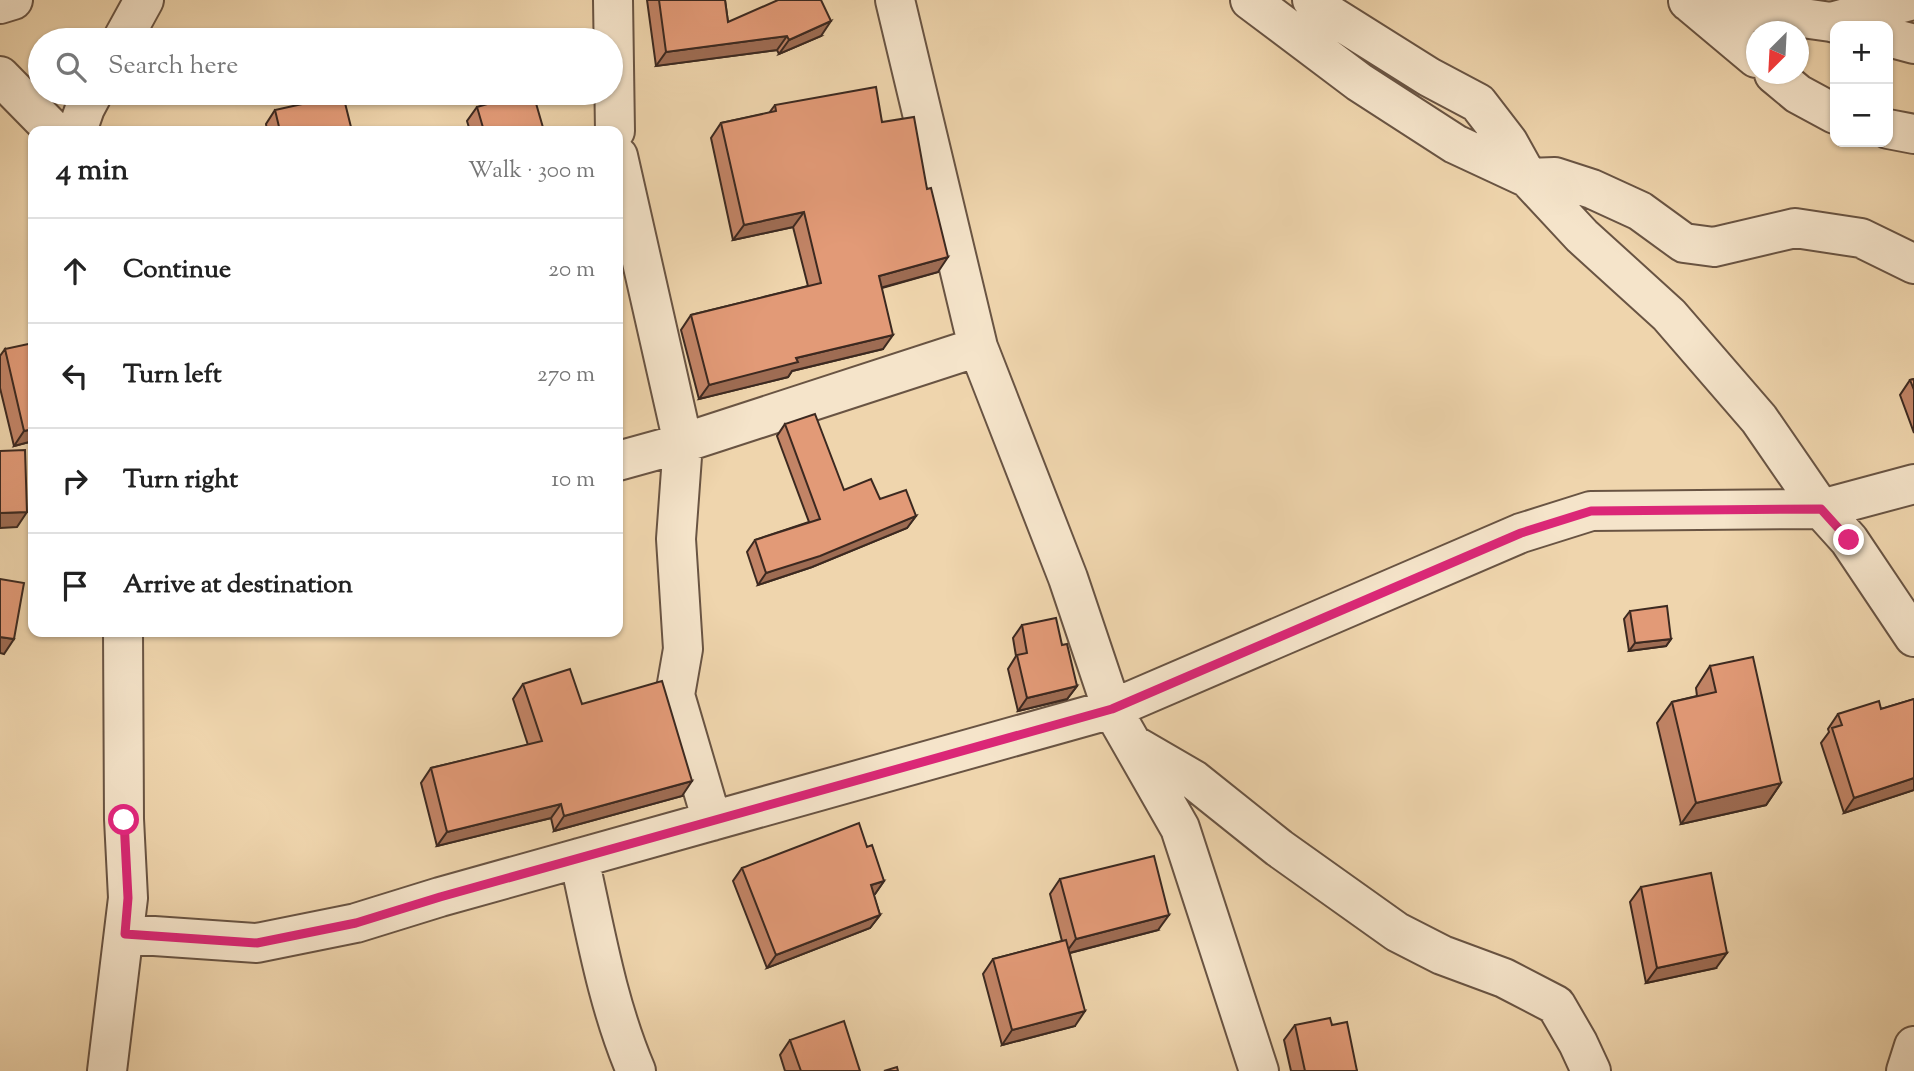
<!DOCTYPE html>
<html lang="en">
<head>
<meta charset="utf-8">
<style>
	body { margin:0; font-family:"Sorts Mill Goudy",serif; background:#f2f2f2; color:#222 }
	.controls { position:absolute; right:21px; top:21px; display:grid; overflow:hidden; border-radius:14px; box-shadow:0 2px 5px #0004 }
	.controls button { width:63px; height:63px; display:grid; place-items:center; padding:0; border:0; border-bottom:2px solid #e0e0e0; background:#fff; color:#222; font:35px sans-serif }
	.compass { position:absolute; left:1746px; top:21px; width:63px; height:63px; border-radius:50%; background:#fff; box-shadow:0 2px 5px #0004; rotate:204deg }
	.stop { position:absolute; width:21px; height:21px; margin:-16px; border:5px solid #db2777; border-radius:50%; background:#fff }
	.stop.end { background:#db2777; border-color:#fff; box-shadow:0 2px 7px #0008 }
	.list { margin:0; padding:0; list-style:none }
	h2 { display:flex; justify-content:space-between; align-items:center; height:91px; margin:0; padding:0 28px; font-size:30px }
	h2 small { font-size:23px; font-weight:400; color:#767676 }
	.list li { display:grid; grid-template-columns:46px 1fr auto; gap:21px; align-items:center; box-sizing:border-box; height:105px; padding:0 28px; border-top:2px solid #e0e0e0 }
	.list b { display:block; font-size:26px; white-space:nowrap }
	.list em { font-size:23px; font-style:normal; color:#767676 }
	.icon { flex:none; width:38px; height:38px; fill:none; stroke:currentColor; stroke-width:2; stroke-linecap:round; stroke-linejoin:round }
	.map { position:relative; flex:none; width:1914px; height:1071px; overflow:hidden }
	.search { position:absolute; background:#fff; box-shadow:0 2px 5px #0004; left:28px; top:28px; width:595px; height:77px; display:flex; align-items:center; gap:18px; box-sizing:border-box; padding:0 24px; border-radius:38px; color:#767676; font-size:26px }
	.panel { position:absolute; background:#fff; box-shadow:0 2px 5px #0004; left:28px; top:126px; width:595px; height:511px; border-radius:14px }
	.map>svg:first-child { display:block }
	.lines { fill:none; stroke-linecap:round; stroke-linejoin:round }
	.minor-casing { stroke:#695443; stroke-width:42 }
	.minor { stroke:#f5e4ca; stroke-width:38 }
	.wall { fill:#c28466; stroke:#3c2920; stroke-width:2 }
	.shaded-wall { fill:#9e6c53; stroke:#3c2920; stroke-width:2 }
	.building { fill:#e29a77; stroke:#3c2920; stroke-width:2 }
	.route { stroke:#db2777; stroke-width:9 }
</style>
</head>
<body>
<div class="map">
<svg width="1914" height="1071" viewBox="0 0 1914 1071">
	<rect width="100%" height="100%" fill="#efd5ad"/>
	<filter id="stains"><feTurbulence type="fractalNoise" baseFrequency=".00286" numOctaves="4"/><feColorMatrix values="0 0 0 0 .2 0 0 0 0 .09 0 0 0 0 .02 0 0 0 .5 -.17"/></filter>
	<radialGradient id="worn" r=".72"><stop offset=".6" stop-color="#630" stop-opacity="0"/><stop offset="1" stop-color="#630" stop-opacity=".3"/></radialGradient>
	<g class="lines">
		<defs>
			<path id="minor" d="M 613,0 L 615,131
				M 895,0 L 978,347 L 1068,578 L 1112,709 L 1180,828 L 1259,1071
				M 1250,0 L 1359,82 L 1455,144 L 1528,178 L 1582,236 L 1669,315 L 1759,419 L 1821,509 L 1849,540 L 1914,637
				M 1312,0 L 1319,8 L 1429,77 L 1478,103 L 1508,142 L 1528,178 L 1555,177 L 1592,189 L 1640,211 L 1684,243 L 1714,247 L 1795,228 L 1861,238 L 1914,264
				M 1688,1 L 1756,58
				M 1689,2 L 1831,22 L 1848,26
				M 0,4 L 13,0
				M 1831,22 L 1913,0
				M 1888,37 L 1914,44
				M 122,40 L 144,0
				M 1774,74 L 1798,94 L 1835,114
				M 0,76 L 54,131
				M 1888,129 L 1914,134
				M 77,131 L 85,108 L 93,93
				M 618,156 L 683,443 L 676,539 L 683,649 L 675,695 L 712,821
				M 618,461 L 683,443 L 978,347
				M 1132,744 L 1194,780 L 1279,848 L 1397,932 L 1442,955 L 1504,978 L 1556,1005 L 1578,1043 L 1591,1071
				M 579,858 C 595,930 607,1003 636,1071
				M 125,934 L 257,943 L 356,923 L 440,897 L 1112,709 L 1521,533 L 1591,511 L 1821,509 L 1914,484
				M 107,1071 L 128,898 L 124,819 L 123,632
				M 1906,1071 L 1914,1046"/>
		</defs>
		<use href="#minor" class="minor-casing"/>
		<use href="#minor" class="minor"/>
	</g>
	<path class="wall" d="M 647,0 L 725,0 L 728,22 L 821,36 L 779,54 L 777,50 L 656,66 Z
		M 775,105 L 882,122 L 938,272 L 882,288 L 883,349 L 792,371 L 788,377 L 699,399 L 681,330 L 691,315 L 808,286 L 793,227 L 733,240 L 711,138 L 721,123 L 769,113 Z
		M 477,107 L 544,131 L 470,131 L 467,121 Z
		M 275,110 L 352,131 L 267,131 L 266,124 Z
		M 5,349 L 33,441 L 14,446 L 0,388 L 0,356 Z
		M 1914,379 L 1914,433 L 1900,395 L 1910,380 Z
		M 785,424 L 844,490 L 880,499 L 916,516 L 907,528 L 812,567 L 758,585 L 747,552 L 755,540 L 809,522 L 777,436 Z
		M 1630,611 L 1671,639 L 1666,646 L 1629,651 L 1624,619 Z
		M 1022,625 L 1062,645 L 1077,686 L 1067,699 L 1018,711 L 1008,669 L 1016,656 L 1013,638 Z
		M 1710,666 L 1781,783 L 1766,805 L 1681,824 L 1657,723 L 1672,702 L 1697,696 L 1696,688 Z
		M 523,684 L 582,704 L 682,796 L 554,831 L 551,818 L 437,846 L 421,783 L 431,768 L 528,745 L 513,699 Z
		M 1914,699 L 1914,790 L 1844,813 L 1821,743 L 1829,732 L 1828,729 L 1838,714 L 1881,709 Z
		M 867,847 L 884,881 L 875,894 L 873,894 L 880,915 L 870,928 L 767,968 L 733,881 L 742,868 Z
		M 1060,879 L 1158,930 L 1070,953 L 1075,1026 L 1002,1045 L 983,974 L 993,959 L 1062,941 L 1050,894 Z
		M 1641,887 L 1716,968 L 1646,983 L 1630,902 Z
		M 1295,1025 L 1332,1025 L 1357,1071 L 1291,1071 L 1284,1040 Z
		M 790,1040 L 860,1071 L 785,1071 L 780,1055 Z"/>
	<path class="shaded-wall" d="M 831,21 L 821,36 L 779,54 L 789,40 Z
		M 787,36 L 777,50 L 656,66 L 666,52 Z
		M 804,212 L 793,227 L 733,240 L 744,225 Z
		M 948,257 L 938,272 L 869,291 L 879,276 Z
		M 893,335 L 883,349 L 792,371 L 788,377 L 699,399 L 709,385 L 796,358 Z
		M 33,429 L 33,441 L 14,446 L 24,431 Z
		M 27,512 L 17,527 L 0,528 L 0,513 Z
		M 916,516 L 907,528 L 812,567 L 758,585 L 766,573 Z
		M 0,637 L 14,639 L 4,654 L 0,653 Z
		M 1671,639 L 1666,646 L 1629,651 L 1635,643 Z
		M 1077,686 L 1067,699 L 1018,711 L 1027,698 Z
		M 1914,778 L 1914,790 L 1844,813 L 1854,798 Z
		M 692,781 L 682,796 L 554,831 L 564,816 Z
		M 1781,783 L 1766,805 L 1681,824 L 1696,803 Z
		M 561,804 L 551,818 L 437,846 L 447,832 Z
		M 884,881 L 875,894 L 862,898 L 871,885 Z
		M 880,915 L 870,928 L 767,968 L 776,955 Z
		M 1169,915 L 1158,930 L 1065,954 L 1076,939 Z
		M 1727,953 L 1716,968 L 1646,983 L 1657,968 Z
		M 1085,1011 L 1075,1026 L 1002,1045 L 1012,1030 Z"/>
	<path class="building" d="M 659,0 L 725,0 L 728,22 L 778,0 L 821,0 L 831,21 L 789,40 L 787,36 L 666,52 Z
		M 876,87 L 882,122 L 914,117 L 927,189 L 931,188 L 948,257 L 879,276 L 893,335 L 796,358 L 798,362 L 709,385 L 691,315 L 821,283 L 804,212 L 744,225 L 721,123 L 776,111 L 775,105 Z
		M 526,93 L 533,93 L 544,131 L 483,131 L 484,131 L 477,107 Z
		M 343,95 L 352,131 L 280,131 L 275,110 Z
		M 33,343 L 33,429 L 24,431 L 5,349 Z
		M 1914,379 L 1914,390 L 1910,380 Z
		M 815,414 L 844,490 L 871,479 L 880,499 L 906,490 L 916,516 L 820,556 L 766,573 L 755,540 L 820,519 L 785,424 Z
		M 25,450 L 27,512 L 0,513 L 0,451 Z
		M 0,579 L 24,583 L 14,639 L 0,637 Z
		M 1667,606 L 1671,639 L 1635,643 L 1630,611 Z
		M 1056,618 L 1062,645 L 1067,644 L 1077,686 L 1027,698 L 1017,655 L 1027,653 L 1022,625 Z
		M 1753,657 L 1781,783 L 1696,803 L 1672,702 L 1716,692 L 1710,666 Z
		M 570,669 L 582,704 L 662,681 L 692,781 L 564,816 L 561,804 L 447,832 L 431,768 L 542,741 L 523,684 Z
		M 1914,699 L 1914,778 L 1854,798 L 1832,728 L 1842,725 L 1838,714 L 1879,701 L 1881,709 Z
		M 859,823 L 867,847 L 872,845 L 884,881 L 871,885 L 880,915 L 776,955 L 742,868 Z
		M 1154,856 L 1169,915 L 1076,939 L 1060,879 Z
		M 1711,873 L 1727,953 L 1657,968 L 1641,887 Z
		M 1066,940 L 1085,1011 L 1012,1030 L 993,959 Z
		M 1330,1018 L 1332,1025 L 1347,1022 L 1357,1071 L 1305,1071 L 1295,1025 Z
		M 844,1021 L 860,1071 L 801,1071 L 790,1040 Z
		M 897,1067 L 898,1071 L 884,1071 Z"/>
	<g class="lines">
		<path class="route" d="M 124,820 L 128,898 L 125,934 L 257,943 L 356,923 L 440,897 L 1112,709 L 1521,533 L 1591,511 L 1821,509 L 1849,540"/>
	</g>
	<rect width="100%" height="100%" filter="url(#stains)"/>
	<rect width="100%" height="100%" fill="url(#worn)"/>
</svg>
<div class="controls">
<button>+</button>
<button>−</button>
</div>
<svg class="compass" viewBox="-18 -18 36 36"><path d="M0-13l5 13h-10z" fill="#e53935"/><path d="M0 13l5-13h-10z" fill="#767676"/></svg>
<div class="stop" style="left:124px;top:820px"></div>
<div class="stop end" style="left:1849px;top:540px"></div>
<div class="search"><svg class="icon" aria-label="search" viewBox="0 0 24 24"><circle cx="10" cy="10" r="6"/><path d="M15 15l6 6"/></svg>Search here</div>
<section class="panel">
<h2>4 min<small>Walk · 300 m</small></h2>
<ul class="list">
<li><svg class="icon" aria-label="ahead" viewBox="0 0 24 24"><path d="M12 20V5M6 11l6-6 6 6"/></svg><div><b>Continue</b></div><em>20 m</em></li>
<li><svg class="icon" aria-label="left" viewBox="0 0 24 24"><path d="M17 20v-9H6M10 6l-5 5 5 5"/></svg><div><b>Turn left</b></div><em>270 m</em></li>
<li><svg class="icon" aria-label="right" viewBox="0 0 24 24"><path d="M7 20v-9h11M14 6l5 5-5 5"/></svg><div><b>Turn right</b></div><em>10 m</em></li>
<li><svg class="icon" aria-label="arrive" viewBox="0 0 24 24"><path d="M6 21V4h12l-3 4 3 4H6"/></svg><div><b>Arrive at destination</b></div></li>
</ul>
</section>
</div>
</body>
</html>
